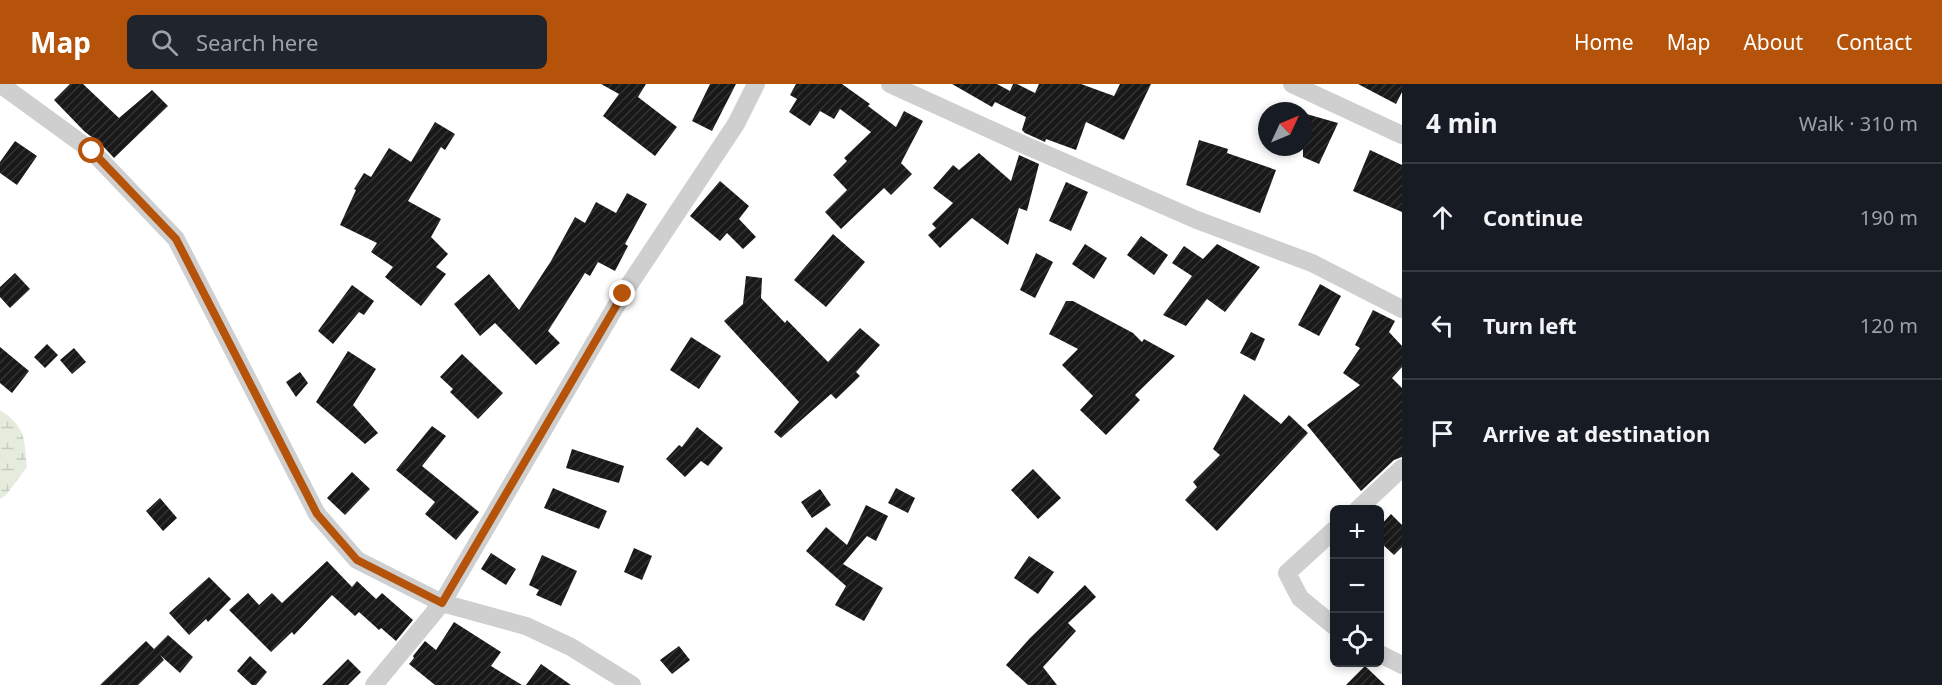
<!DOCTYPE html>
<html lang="en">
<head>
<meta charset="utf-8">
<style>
	body { margin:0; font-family:"Noto Sans",sans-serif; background:#20242c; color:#f1f3f6 }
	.controls { position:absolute; right:18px; bottom:18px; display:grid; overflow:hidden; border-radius:9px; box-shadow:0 3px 9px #0003 }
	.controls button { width:54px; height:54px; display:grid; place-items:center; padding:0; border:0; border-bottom:2px solid #363941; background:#171b24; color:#f1f3f6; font:30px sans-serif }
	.compass { position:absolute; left:1258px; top:18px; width:54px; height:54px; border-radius:50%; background:#171b24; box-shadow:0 3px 9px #0003; rotate:46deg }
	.stop { position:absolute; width:18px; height:18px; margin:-14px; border:4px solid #b45309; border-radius:50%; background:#fff }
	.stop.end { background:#b45309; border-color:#fff; box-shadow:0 2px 6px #0008 }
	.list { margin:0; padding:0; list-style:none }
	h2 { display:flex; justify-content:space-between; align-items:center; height:78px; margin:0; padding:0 24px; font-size:26px }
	h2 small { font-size:20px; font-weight:400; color:#9ea1a6 }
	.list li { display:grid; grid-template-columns:39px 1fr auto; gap:18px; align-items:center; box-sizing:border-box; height:108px; padding:0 24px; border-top:2px solid #363941 }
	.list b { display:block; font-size:22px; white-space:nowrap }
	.list em { font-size:20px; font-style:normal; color:#9ea1a6 }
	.icon { flex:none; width:33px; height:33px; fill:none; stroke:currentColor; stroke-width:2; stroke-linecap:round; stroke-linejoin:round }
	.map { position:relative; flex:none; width:1402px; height:601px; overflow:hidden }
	header { display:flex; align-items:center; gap:36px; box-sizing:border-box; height:84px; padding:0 30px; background:#b45309; color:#fff }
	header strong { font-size:28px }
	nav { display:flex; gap:33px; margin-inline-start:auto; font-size:21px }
	.search { width:420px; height:54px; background:#20242c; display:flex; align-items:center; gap:15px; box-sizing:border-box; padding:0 21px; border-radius:9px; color:#9ea1a6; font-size:22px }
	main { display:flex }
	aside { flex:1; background:#171b24 }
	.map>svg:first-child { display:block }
	.wetland { fill:url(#wetland-marsh) }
	.building { fill:url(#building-hatch) }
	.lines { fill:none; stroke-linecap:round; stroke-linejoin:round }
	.minor { stroke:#cfcfcf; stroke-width:18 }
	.route { stroke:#b45309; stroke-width:8 }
</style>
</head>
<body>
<header>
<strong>Map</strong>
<div class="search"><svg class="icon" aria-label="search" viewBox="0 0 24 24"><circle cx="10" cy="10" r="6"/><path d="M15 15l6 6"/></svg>Search here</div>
<nav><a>Home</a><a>Map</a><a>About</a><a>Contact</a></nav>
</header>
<main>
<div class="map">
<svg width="1402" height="601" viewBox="0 0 1402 601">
	<defs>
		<pattern id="wetland-marsh" width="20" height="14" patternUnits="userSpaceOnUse" patternTransform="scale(1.5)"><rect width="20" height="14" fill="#e5ecde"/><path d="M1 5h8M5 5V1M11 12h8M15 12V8" fill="none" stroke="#c5cbbf"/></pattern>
		<pattern id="building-hatch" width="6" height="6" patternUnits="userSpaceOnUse" patternTransform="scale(1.5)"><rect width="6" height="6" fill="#191919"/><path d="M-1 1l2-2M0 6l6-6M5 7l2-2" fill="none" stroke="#323232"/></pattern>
	</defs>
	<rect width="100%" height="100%" fill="#fff"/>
	<path class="wetland" d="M 0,326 C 26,343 24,354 27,383 L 6,411 L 0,415 Z"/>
	<path class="building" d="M 70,0 L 83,0 L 119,34 L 152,6 L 168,22 L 114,74 L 100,59 L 85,48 L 54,16 Z
		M 601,0 L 646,0 L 638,13 L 677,43 L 655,72 L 603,32 L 619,10 Z
		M 710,0 L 736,0 L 712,47 L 692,37 Z
		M 796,0 L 842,0 L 870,20 L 868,22 L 896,43 L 904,27 L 923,37 L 901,79 L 912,90 L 891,111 L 884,104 L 841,145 L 825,128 L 847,106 L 833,91 L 847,77 L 844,74 L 871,48 L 840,25 L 834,35 L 820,27 L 810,42 L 789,28 L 797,15 L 790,11 Z
		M 952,0 L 997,0 L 1010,7 L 1013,0 L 1017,0 L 1035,9 L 1039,0 L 1081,0 L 1114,12 L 1120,0 L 1151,0 L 1124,56 L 1086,38 L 1076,66 L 1046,55 L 1045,58 L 1025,49 L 1022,46 L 1026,33 L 995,18 L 992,23 Z
		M 1358,0 L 1402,0 L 1402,8 L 1396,20 Z
		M 1303,29 L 1338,39 L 1319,80 L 1303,73 Z
		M 435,38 L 455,50 L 445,66 L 441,63 L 408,117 L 441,135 L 431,153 L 448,170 L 436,183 L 446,190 L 421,222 L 385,193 L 393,183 L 371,168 L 377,159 L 340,141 L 356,106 L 354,105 L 364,89 L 371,93 L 389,64 L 411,78 Z
		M 1199,56 L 1228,65 L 1227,69 L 1276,86 L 1260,129 L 1186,101 Z
		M 15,57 L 37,72 L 17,101 L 0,89 L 0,78 Z
		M 1370,66 L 1402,81 L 1402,128 L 1353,107 Z
		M 979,69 L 1011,97 L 1019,71 L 1039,80 L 1027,127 L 1019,124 L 1008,161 L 972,134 L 940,164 L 928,151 L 936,144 L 932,140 L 953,119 L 933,104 L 953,81 L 959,86 Z
		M 720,97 L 749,122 L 739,135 L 756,153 L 743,165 L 727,149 L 720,157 L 690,132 Z
		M 1066,98 L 1088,108 L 1071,147 L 1049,137 Z
		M 627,109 L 647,120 L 625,160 L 628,162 L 615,187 L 598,178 L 590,192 L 585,189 L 548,247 L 560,259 L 536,281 L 495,239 L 480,252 L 454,220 L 489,190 L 519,226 L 551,177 L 575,133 L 585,139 L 596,118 L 616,129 Z
		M 833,150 L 865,178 L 826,223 L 794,196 Z
		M 1141,152 L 1168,171 L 1154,191 L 1127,171 Z
		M 1085,160 L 1107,174 L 1094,195 L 1072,180 Z
		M 1217,160 L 1260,183 L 1225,228 L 1207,215 L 1186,242 L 1163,231 L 1192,192 L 1172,179 L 1184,162 L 1203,175 Z
		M 1036,169 L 1053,178 L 1035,214 L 1020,206 Z
		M 15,189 L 30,205 L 10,224 L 0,213 L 0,203 Z
		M 746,192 L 762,194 L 761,214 L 785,239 L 787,236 L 828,278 L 860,244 L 880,261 L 856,288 L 860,292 L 836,315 L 831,310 L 781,354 L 774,348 L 799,318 L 724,237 L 743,220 Z
		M 1320,200 L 1341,212 L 1319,252 L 1298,241 Z
		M 352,201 L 374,217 L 364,231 L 359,228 L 333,260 L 318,247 Z
		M 1066,217 L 1073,217 L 1133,249 L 1142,258 L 1144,255 L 1175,272 L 1135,311 L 1140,316 L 1106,351 L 1080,326 L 1093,312 L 1062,281 L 1078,265 L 1049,250 Z
		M 1373,226 L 1395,237 L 1389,248 L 1402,262 L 1402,283 L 1392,294 L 1402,304 L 1402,373 L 1394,376 L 1361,407 L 1307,341 L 1360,301 L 1343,289 L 1360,264 L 1355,261 Z
		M 1251,248 L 1265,255 L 1255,277 L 1240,269 Z
		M 691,253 L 721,272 L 699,305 L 670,286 Z
		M 47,260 L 58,271 L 45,284 L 34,273 Z
		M 0,263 L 29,287 L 12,309 L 0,299 Z
		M 74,264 L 86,278 L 72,290 L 60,276 Z
		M 348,267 L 376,285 L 353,321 L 378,349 L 365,360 L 316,318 Z
		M 462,270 L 503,309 L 478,335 L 450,308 L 453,305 L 440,293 Z
		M 300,288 L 308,299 L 296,313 L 286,298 Z
		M 1244,310 L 1281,340 L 1289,331 L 1308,349 L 1217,447 L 1185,416 L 1197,403 L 1193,398 L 1220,371 L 1213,365 Z
		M 432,342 L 446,352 L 422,382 L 479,428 L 456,456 L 425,430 L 435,418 L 396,386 Z
		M 697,343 L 723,364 L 708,382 L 701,377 L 685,393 L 666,375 L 679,361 L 682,363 Z
		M 572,365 L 624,382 L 619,399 L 566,384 Z
		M 1033,385 L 1061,414 L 1038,435 L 1011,406 Z
		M 352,388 L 370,405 L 345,431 L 327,414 Z
		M 553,404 L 607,427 L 599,445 L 544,424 Z
		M 896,404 L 915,414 L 908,429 L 888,419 Z
		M 820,405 L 831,421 L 812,434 L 801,418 Z
		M 160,414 L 177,434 L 163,447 L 146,427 Z
		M 866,421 L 888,432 L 876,457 L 867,452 L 843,480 L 883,504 L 864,537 L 835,521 L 846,502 L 806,467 L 826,443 L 847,461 Z
		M 1391,430 L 1402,441 L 1402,463 L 1394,471 L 1380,458 L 1380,442 Z
		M 634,464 L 652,472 L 642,496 L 624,488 Z
		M 491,469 L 516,485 L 506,501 L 481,485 Z
		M 542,471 L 577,487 L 561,522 L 536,511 L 539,506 L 529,501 Z
		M 1029,472 L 1054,488 L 1038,510 L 1014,494 Z
		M 327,477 L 352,503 L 357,497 L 376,515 L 382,509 L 413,536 L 396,557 L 381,544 L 379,546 L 359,528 L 355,532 L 332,511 L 294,551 L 292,548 L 271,568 L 229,526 L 248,509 L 259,521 L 272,509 L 282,519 Z
		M 209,493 L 231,515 L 208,538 L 206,535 L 189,551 L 169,529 Z
		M 1085,501 L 1096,513 L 1068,539 L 1076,547 L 1043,583 L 1057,601 L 1028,601 L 1006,581 L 1030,554 Z
		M 454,538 L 501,568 L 491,582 L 522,601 L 435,601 L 409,580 L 414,574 L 413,572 L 425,557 L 436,566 Z
		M 168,551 L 193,573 L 180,589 L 160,571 L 164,576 L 138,601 L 100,601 L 146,557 L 154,565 Z
		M 679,562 L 690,576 L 672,590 L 660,576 Z
		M 250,572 L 267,588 L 256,601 L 252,601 L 237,587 Z
		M 348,575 L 361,588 L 348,601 L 322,601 Z
		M 541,580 L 571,601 L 526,601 Z
		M 1365,582 L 1385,601 L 1346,601 Z"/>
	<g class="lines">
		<path class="minor" d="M 0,0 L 92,67 L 176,155 L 317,430 L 357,476 L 442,519 L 526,542 L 571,563 L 632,601
			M 890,0 L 1020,59 L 1197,136 L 1312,179 L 1402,225
			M 1292,0 L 1402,51
			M 1357,426 L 1402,384
			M 1334,446 L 1287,489 L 1300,514 L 1334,542
			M 1380,570 L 1402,581
			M 374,601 L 442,519 L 623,210 L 736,40 L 756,0"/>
	</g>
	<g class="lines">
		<path class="route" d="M 92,67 L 176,155 L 317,430 L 357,476 L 442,519 L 623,210"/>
	</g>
</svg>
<div class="controls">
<button>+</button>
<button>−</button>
<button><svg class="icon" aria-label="locate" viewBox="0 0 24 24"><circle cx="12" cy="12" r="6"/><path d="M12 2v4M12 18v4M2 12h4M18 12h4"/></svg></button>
</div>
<svg class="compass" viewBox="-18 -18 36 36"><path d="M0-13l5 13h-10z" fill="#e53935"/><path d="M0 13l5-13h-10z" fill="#9ea1a6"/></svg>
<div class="stop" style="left:92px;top:67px"></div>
<div class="stop end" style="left:623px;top:210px"></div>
</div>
<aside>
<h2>4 min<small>Walk · 310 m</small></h2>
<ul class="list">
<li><svg class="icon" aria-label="ahead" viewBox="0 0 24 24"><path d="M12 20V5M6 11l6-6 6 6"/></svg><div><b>Continue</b></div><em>190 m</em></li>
<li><svg class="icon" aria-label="left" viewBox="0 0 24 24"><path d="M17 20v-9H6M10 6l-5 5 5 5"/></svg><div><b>Turn left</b></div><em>120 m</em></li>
<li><svg class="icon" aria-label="arrive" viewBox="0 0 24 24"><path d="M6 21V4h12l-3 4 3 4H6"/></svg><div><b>Arrive at destination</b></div></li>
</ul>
</aside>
</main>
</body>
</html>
